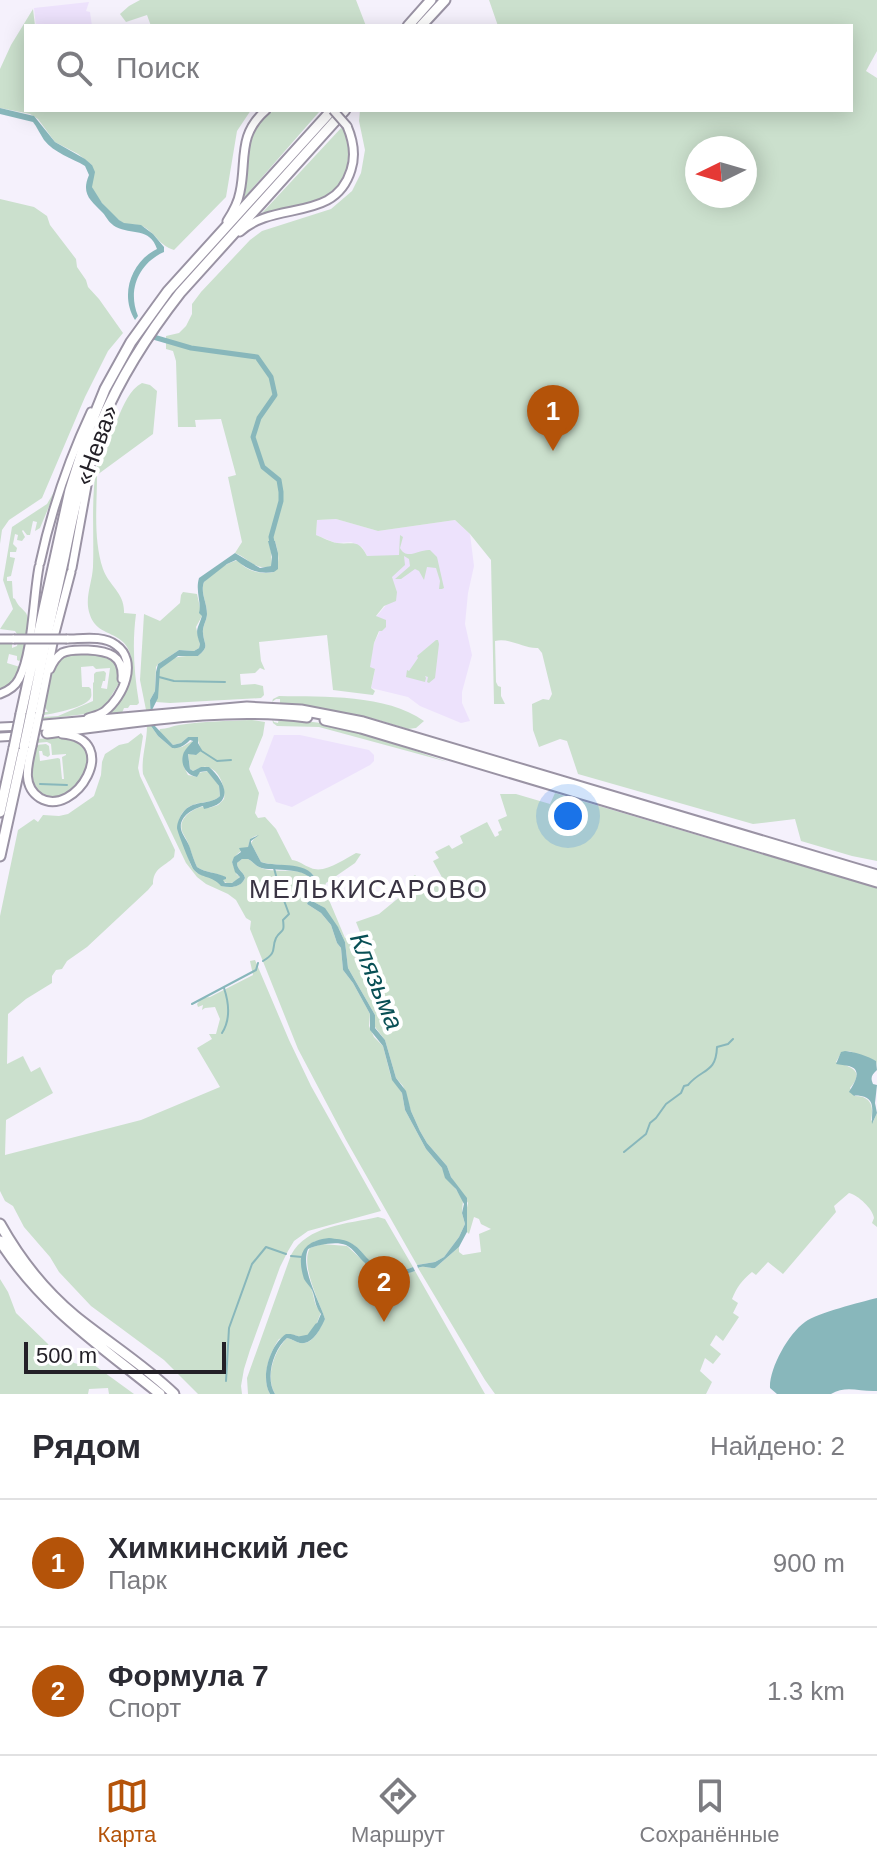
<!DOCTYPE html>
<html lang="ru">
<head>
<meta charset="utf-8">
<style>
	body { margin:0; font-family:Arial,sans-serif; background:#f7f7f7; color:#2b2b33 }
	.compass { position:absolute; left:685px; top:136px; width:72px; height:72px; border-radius:50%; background:#fff; box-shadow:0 4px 20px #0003; rotate:265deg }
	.scale { position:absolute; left:24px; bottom:20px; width:202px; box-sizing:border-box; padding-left:8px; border:4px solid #232027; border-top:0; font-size:22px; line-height:28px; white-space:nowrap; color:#232027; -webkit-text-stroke:6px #fff; paint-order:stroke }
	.you { position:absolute; left:568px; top:816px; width:28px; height:28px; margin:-20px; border:6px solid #fff; border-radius:50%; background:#1a73e8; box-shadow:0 0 0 12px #1a73e833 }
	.badge { display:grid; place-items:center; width:52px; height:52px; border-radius:50%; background:#b45309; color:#fff; font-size:26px; font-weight:700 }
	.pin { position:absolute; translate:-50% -66px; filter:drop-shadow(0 2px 4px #0008) }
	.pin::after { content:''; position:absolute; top:42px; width:28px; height:24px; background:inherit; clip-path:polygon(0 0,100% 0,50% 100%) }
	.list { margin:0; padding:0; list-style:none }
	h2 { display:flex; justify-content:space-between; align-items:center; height:104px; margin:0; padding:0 32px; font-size:34px }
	h2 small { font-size:26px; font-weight:400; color:#7c7c81 }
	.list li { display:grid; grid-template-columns:52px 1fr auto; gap:24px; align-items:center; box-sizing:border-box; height:128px; padding:0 32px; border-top:2px solid #e1e1e2 }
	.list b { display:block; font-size:30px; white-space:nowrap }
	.list p { margin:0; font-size:26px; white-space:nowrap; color:#7c7c81 }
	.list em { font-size:26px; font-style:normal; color:#7c7c81 }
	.icon { flex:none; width:44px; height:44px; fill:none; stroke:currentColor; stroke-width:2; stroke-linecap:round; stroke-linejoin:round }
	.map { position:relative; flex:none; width:877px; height:1394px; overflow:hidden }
	.search { position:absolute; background:#fff; box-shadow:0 4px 20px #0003; left:24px; right:24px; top:24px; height:88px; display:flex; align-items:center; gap:20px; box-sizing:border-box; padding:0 28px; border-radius:0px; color:#7c7c81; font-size:30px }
	.sheet { height:360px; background:#fff }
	nav { display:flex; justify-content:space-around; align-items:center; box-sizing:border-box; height:112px; border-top:2px solid #e1e1e2; background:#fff; font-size:22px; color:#7c7c81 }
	nav a { display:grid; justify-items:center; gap:4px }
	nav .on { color:#b45309 }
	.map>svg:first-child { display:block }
	.built { fill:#ede2fc }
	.green { fill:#cbe0cd; fill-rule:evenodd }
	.water { fill:#88b7bb }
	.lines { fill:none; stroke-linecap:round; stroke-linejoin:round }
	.stream { stroke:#88b7bb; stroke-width:2 }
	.river { stroke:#88b7bb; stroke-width:5 }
	.major-casing { stroke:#9a93a4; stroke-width:11 }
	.highway-casing { stroke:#9a93a4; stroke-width:13 }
	.major { stroke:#fff; stroke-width:7 }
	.highway { stroke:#fff; stroke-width:9 }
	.major-bridge-casing { stroke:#9a93a4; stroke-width:11; stroke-linecap:butt }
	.highway-bridge-casing { stroke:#9a93a4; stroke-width:13; stroke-linecap:butt }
	.major-bridge { stroke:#fff; stroke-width:7 }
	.highway-bridge { stroke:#fff; stroke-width:9 }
	.labels { text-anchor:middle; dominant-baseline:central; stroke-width:8; stroke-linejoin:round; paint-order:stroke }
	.street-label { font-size:24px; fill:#232027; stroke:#fff }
	.neighbourhood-label { font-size:26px; letter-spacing:2px; fill:#3a3443; stroke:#fff }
	.water-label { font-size:26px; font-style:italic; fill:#084f55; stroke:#fff }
</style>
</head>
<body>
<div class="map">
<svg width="877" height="1394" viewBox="0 0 877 1394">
	<rect width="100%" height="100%" fill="#f5f1fc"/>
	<path class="built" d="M 89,2 L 86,11 L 90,12 L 92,26 L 36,26 L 34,8 Z
		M 336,519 L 378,531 L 455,520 L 470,534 L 474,566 L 468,593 L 465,624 L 472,655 L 462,692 L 462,703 L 470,721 L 461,723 L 420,706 L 408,697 L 371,688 L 375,670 L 369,667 L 374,643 L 379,633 L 376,617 L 397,592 L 391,577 L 367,556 L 362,547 L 351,542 L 336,543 L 316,535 L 317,520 Z
		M 274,735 L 300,735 L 369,750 L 374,755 L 374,761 L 370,765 L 292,807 L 276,802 L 262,767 Z"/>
	<path class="green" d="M 140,0 L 356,0 L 366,26 L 151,26 L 147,15 L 126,22 L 120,14 L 129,6 Z
		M 489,0 L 877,0 L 877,51 L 866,71 L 877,78 L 877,861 L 852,856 L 801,841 L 795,819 L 753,824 L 578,774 L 567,741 L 560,739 L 539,747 L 533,730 L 532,704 L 543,699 L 549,700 L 552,694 L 542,653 L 538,648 C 524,649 509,637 495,641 L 496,682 L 498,686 L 501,687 L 501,696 L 505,704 L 494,704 L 491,560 L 470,534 L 455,520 L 378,531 L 336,519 L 317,520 L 316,535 C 322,537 330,542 337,543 C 353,545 358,538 367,556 L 399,555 L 400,535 L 403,537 L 400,548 C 407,561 419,549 430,550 L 437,557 L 444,588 L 442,589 L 439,589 L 440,581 L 436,568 L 427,567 L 424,580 L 419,571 L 415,569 L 401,579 L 395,579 L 410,566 L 409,559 L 404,556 L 405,565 L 392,577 L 397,592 L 396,601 L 384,606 L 376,616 L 386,620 L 386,627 L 382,631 L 379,631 L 374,643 L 370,667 L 375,669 L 371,688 L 375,691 L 373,695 L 333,690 L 327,635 L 259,642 L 261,661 L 265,670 L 260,668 L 255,673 L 240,674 L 241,685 L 255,684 L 263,686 L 264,695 L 261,698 L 170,703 L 156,702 C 159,692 157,683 158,674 C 162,656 185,655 198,656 C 210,646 204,645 203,633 C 202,627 207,620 207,614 C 207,602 200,593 204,582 C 213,572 226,563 238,560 C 245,571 262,575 274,572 C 281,562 278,552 275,541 L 269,542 L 271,552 L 272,566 C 254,571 250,559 235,553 L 242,542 L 228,477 L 236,475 L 221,419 L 195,420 L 196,427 L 178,427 L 176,361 L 173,351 L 166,349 L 166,336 L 179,333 L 186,326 L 192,314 L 192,304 L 201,292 L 250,240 L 262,231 L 331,209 L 352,191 L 361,173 L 365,150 L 359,121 L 360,110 L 851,110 L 851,26 L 498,26 ZM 697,148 L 745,148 L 745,196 L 697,196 Z
		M 33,9 L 35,26 L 26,26 L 26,110 L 251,110 L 237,131 L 226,197 L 174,250 C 159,245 157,235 144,227 C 138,224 132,225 126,224 C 116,221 100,201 94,193 L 92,187 L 92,165 L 78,154 L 55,142 L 38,119 L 30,114 L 0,108 L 0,69 L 11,45 Z
		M 275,110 L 317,110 L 319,112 L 243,199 C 251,168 241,128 275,110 Z
		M 342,127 C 347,137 349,146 348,158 C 346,201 297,212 262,213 Z
		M 0,199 L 34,207 L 47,216 L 50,225 L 76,259 L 77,267 L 86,280 L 88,287 L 99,299 L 123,333 L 108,351 L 85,397 L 42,498 L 9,520 L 2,530 L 0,544 Z
		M 142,383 L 150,385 L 157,391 L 153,434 L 97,475 C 97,506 93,539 103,569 C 109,586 125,593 124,613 L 136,614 C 132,644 134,673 139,703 L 137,705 L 130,705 L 128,708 L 124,708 L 122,713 L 105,715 C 120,705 134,681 132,663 C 129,628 98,640 90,615 C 84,599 92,584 93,567 C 94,540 92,514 94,487 C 95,481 94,474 96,469 C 100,451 111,434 118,418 C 123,406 130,389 142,383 Z
		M 58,485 L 40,528 L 35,531 L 37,522 L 33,521 L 30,535 L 27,535 L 23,530 L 22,531 L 25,537 L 22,541 L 17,540 L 18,535 L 15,534 L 13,544 L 17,548 L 16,552 L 10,552 L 10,557 L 15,558 L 11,576 L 7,577 L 7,581 L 12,581 L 13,598 L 15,599 C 18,606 21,607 26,613 C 30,620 28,629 27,636 L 19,637 L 15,631 L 0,629 L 13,609 L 3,580 L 12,527 L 47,504 Z
		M 183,592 L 197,594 L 202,616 L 196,627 L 200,644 L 199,648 L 194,651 L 179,650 L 158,664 L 156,667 L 155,691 L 150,700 L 150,710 L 146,710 L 140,680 L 144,614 L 160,621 L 180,603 L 181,595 Z
		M 436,640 L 438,640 L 439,644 L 435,678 L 429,683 L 427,682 L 428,677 L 425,676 L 426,678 L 425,682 L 406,677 L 407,670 L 409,671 L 418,658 L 417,656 Z
		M 0,642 L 12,642 L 12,648 L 17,646 L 18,642 L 26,642 L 21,660 L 19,661 L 17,660 L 17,656 L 9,654 L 7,663 L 20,667 C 17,679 11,686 0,691 Z
		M 70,652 L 106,654 L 117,662 L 120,675 L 119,683 L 104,708 L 94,713 L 43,719 L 43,717 L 58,716 L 93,701 L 93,683 L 94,682 L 94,674 L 96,672 L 104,671 L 106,673 L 105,681 L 103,681 L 101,688 L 107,689 L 110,668 L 96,669 L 93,666 L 81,667 L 82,687 L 89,687 L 91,689 C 91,694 93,697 88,701 C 81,708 52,714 43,715 L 43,712 L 48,712 L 44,706 L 55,662 L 59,657 Z
		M 279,696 C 324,697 386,694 424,721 L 416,728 L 408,729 L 375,719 L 280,703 L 280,699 L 276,699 L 272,702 L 273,699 Z
		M 272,718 L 274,722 L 278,723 L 279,718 L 321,723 L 357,731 L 448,762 L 319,727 L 277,726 L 273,723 Z
		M 252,720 L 265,722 L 263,735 L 249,769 L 259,793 L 255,813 L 258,818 L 265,817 L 276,829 L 292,860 C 300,861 303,865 311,868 C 325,874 344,859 356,853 L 361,854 L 355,863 L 326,883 L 324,888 L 345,938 L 360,932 L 356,922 L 379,914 L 413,886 L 409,879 L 415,875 L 426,886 L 444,881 L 433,861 L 439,858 L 435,852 L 449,845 L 452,849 L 463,843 L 460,836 L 487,822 L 495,837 L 499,835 L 498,832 L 502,830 L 498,820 L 507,816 L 500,794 L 516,794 L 550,804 L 555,793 L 877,888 L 877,1066 L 876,1061 L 849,1051 L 841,1053 L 836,1062 C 852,1067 865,1071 850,1088 L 855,1096 C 871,1096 874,1106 871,1120 L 873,1122 L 877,1113 L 877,1227 L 872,1223 L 874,1218 C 873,1209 858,1195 849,1193 L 834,1206 L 836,1212 L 783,1274 L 768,1262 L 756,1275 L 752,1272 C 742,1280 737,1287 732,1299 L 738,1303 L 733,1313 L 739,1317 L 723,1341 L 716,1335 L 710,1345 L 721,1354 L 713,1364 L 705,1358 L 700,1371 L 712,1382 L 706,1394 L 495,1394 L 485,1380 L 418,1268 C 425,1265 429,1269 435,1268 L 459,1247 L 459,1252 L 463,1255 L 481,1252 L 479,1234 L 491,1229 L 481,1224 L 479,1219 L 474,1217 L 469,1234 L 467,1232 L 466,1212 L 468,1203 L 451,1177 L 447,1166 L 427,1143 L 420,1131 L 411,1111 L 403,1086 L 396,1078 L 385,1040 L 375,1027 L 375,1015 L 348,968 L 345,942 L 339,929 L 321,906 L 314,902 C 315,897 318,888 317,883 C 314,862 275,867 261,862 L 251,843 L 257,835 L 250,839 L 248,847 C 241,850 235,855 232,862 L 237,875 L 240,876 C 236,882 230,886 223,881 L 222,879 L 226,878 C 216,872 206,873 197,867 C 193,859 191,851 188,843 C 188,842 182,832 182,831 C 178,817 194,808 205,806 L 209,808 L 218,805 L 224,799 C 226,788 219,768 206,767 C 203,766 197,769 193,771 L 190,769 L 188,753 L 195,755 L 201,750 L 197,737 L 188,737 L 181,743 L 173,745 L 159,732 L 160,729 C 167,729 172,726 179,725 C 203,721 227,721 252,720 Z
		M 147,726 L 151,726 L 158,736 L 172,748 L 182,747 L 192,741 L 193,743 L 184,752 L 184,767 L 188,775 L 197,777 L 198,773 L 208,771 L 219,786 L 220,796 C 211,805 196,800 186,809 C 172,822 181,835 186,849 C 189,857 189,866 196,872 C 201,876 208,875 213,878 C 217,880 219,884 222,886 C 231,888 241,887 245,878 C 244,872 237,870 237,863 L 242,859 L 248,859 C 252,861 255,865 259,867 C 281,878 326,856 307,904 L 321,913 L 331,925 L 337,943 L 341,948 L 343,970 L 353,983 L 370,1014 L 369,1026 L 374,1037 L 383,1046 L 391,1077 L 402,1093 L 405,1110 L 426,1149 L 442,1168 L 463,1200 L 462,1213 L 465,1224 L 459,1237 L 444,1257 L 435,1262 L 417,1265 L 346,1140 L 298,1049 L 250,929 L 251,921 L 246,918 L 236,900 L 228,894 L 206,884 L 197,877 L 186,863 L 143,774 C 141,758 147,742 147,726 Z
		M 141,733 L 143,736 L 138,768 L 140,776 L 175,850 L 174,857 C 164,867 153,868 153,884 L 148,890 L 87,947 L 67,961 L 62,969 L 56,970 L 52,976 L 52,983 L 26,999 L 8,1014 L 7,1064 L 23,1056 L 31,1072 L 40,1067 L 53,1093 L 6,1120 L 5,1155 L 141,1120 L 220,1087 L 197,1048 L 212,1039 L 209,1034 L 216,1034 L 220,1019 L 215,1007 L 205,1008 L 202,1010 L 203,1005 L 198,1007 L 197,1004 L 202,998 L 210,997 L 253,975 L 250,961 L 255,960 L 289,1040 L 311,1086 L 381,1211 L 308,1231 L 294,1241 L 288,1251 L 280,1267 L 250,1350 L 244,1369 L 241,1386 L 242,1394 L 198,1394 L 164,1360 L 91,1306 L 59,1272 L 50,1257 L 24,1227 L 13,1206 L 5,1201 L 0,1191 L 0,916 L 18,830 L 34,819 L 38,822 L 43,815 L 59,816 L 68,814 L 94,796 L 101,775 L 102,762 L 105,754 L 119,745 L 128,743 Z
		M 66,737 C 128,754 45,830 32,783 C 28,771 34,756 36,745 L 46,744 L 49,746 L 50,755 L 48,757 L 43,755 L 42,751 L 39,751 L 40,761 L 58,758 L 60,759 L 62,779 L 64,779 L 62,757 L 66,755 L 66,754 L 52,755 L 51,744 L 47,742 L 36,743 L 37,739 Z
		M 378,1217 L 385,1219 L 413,1267 C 401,1272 380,1272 370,1262 C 364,1256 361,1249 352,1244 C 343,1239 326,1241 315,1241 L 302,1256 C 303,1272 304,1274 311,1288 C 315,1297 313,1305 321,1312 L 314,1331 L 303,1339 L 295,1335 L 279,1339 C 269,1354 261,1377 270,1394 L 248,1394 L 247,1378 L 291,1255 C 307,1225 348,1224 378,1217 Z
		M 322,1244 L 347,1246 L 372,1269 L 409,1273 L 415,1271 L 485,1394 L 275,1394 C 265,1377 274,1351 287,1338 C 292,1339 296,1342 300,1343 C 314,1345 320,1328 325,1319 C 319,1301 300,1264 310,1248 Z
		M 0,1279 L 8,1292 L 16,1313 L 48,1344 C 55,1357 72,1363 86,1366 L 90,1362 L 134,1394 L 109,1394 L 108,1388 L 89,1389 L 88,1394 L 0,1394 Z"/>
	<path class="water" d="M 0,108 L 34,116 L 55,142 L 85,159 L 92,165 L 95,172 L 92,187 L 102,203 L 119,220 L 124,223 L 141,225 L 153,234 L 164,247 L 164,252 C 139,263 127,290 138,316 L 135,320 C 119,294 132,261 157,249 C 150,227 131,235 116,227 C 109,223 107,218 103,213 C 90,200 81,194 89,175 L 85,166 C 72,158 54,153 44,140 C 40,134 37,127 33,122 L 0,114 Z
		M 268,541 L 275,541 L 278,553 L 278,569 L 274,572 C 258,575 247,569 236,560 L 227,564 L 204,582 C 200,593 207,602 207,614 C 207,620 202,627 203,633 C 204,645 210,646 198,656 L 178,656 L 160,669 L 158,698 L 152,710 L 154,725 L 173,745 L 181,743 L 188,737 L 198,737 L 198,743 L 202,750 L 196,755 L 188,754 L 190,769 L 193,771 L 201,767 L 209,767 C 227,783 234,804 204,809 L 203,806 C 193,809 179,816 181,829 C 182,835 188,841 190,848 C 192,854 194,861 197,867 C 206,873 216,872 226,877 L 226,879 L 223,880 L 225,883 L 232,883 L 240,877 L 235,872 L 232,862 L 234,857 L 241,852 L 239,848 L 248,847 L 250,839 L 259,835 L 251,841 L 251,843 L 261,862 C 278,868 311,859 317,883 C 319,889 315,897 314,902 L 325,908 L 338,927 L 345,942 L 348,968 L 375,1015 L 375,1028 L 385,1040 L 396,1078 L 406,1091 L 411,1111 L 420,1131 L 427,1143 L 447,1166 L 451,1177 L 467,1198 L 467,1232 L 459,1247 L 435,1268 C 429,1269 425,1265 418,1268 L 417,1265 L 435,1262 L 444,1257 L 459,1237 L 465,1224 L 462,1213 L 464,1204 L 456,1189 L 445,1178 L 442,1168 L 426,1149 L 405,1110 L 402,1093 L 392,1080 L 383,1046 L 370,1030 L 370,1014 L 353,983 L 343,970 L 341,948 L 337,943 L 331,925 L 321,913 L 307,904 C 309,899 314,891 313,885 C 310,864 272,873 259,867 C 255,865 252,861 248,859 L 242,859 L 237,863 C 237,870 244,872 245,878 C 241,888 230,888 221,886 C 212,875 202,879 194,870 C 191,867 177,831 177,828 C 177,822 181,814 185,810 C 195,800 211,805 220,796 L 219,786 L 207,771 L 200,772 L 197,777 C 186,775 179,764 184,752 C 186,748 190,745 193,741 L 190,740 C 185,745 180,749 172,748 L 158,736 L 151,726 L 150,700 L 155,691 L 156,672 L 158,664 L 179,650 L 194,651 L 199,648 L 200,644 C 195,629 197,631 202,616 L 199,613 C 202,603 195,592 199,578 L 235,553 L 260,568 L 271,566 L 272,557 Z
		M 845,1051 C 855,1052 868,1056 876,1061 L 877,1070 C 872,1075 870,1077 873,1084 L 877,1085 L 875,1103 L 877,1113 L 872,1124 C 871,1112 877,1099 861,1096 C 849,1094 859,1099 849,1092 C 853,1085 864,1070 849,1066 C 845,1065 840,1065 836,1064 L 841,1052 Z
		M 329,1238 C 336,1239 343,1239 349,1242 C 358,1246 363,1254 369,1260 C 379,1272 400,1273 413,1267 L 415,1271 C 400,1277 377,1275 365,1263 C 359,1258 354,1249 346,1245 C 335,1241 318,1245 308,1249 C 300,1268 319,1300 325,1319 C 321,1328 313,1345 300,1343 C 296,1342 292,1339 287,1338 C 273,1350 265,1378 275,1394 L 270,1394 C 260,1377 270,1345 286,1334 L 291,1334 L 301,1339 C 314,1335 316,1325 321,1314 C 314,1304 316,1299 312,1290 C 310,1286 306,1283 304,1279 C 296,1254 303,1241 329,1238 Z
		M 877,1298 L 877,1391 C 860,1392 846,1385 831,1394 L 777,1394 L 770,1388 C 769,1369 788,1334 805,1322 C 817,1313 861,1302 877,1298 Z"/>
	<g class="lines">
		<path class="stream" d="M 159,677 L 174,681 L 225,682
			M 200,750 L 217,761 L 231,760
			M 40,784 L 67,785
			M 263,961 C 278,952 271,949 276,938 C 281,929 285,934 283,920 L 289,914 L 279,887 L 274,868
			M 192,1004 L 256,970 L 258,963
			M 222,1033 C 231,1019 229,1003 224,988
			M 624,1152 L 646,1134 L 650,1123 L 656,1118 L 666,1104 L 681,1093 L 684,1086 L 688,1085 C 702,1068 716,1074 717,1047 L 728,1044 L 733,1039
			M 291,1256 L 302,1257
			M 226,1381 L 229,1328 L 252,1264 L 266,1247 L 286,1254"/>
		<path class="river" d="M 150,336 L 191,348 L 257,357 L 271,377 L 275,395 L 259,418 L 253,437 L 263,467 L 279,480 L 281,492 L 281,501 L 271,537 L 273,548
			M 293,1337 L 299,1339 L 309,1337 L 317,1326"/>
		<defs>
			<path id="major" d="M 227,221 C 233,212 238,203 240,192 C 247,160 237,135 266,110
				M 240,232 C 274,200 335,223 351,170 C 356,155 353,140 347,126
				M 40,563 C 51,512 69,459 91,412
				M 72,568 L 92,458
				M 0,639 L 14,639
				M 67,639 C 82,639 103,635 116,645 C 139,661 123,697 105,711 C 100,715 94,716 88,718
				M 50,669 C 53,662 56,657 62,653 C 70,649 79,650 88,650 C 108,651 124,655 122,679
				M 0,694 C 8,691 15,687 19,679 C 33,653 33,598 39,567
				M 39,713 L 55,633 L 71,572
				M 0,727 L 23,726
				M 0,737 L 18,736
				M 32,746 C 28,764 21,786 40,798 C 75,819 124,739 62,734"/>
			<path id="highway" d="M 408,26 L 431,0
				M 421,26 L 445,0
				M 21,714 L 70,490 L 90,426 L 105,389 L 131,342 L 168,291 L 332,110
				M 31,714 C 41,662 52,610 64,558 C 73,513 83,467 101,423 C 121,376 148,334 180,293 L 345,110
				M 325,720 L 361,728 L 877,882
				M 33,726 L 247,707 L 301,710 L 363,722 L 877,875
				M 47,733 C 133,723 221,706 307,717
				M 0,812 L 14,748
				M 0,856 L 24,747
				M 0,1224 C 19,1258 45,1291 75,1316 C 107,1342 144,1365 174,1394
				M 0,1241 C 43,1308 100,1345 160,1394"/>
		</defs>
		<use href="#major" class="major-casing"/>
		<use href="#highway" class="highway-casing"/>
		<use href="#major" class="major"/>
		<use href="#highway" class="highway"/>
		<defs>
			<path id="major-bridge" d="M 333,110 L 347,126
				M 14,639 L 67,639
				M 32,746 L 39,713"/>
			<path id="highway-bridge" d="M 24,747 L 31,714
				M 14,748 L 21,714"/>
		</defs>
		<use href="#major-bridge" class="major-bridge-casing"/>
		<use href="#highway-bridge" class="highway-bridge-casing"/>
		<use href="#major-bridge" class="major-bridge"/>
		<use href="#highway-bridge" class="highway-bridge"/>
	</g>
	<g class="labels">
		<g class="street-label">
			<text transform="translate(96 445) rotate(-70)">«Нева»</text>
		</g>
		<g class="neighbourhood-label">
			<text x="369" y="889">МЕЛЬКИСАРОВО</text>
		</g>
		<g class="water-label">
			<text transform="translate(377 981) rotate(68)">Клязьма</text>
		</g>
	</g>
</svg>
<svg class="compass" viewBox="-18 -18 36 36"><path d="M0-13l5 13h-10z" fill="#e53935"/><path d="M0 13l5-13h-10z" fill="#7c7c81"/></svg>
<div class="scale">500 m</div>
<div class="you"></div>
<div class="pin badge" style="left:553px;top:451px">1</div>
<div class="pin badge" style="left:384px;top:1322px">2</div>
<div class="search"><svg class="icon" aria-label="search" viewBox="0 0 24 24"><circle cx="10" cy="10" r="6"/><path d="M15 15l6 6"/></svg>Поиск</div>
</div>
<section class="sheet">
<h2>Рядом<small>Найдено: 2</small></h2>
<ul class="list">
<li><span class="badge">1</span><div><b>Химкинский лес</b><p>Парк</p></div><em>900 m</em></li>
<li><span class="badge">2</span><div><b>Формула 7</b><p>Спорт</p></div><em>1.3 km</em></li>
</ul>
</section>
<nav>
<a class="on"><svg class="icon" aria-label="map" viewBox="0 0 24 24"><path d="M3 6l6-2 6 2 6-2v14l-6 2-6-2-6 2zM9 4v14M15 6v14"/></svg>Карта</a>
<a><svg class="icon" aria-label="directions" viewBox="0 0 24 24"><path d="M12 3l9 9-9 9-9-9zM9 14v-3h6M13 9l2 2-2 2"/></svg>Маршрут</a>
<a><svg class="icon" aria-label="saved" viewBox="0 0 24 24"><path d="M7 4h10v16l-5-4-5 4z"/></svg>Сохранённые</a>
</nav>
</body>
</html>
